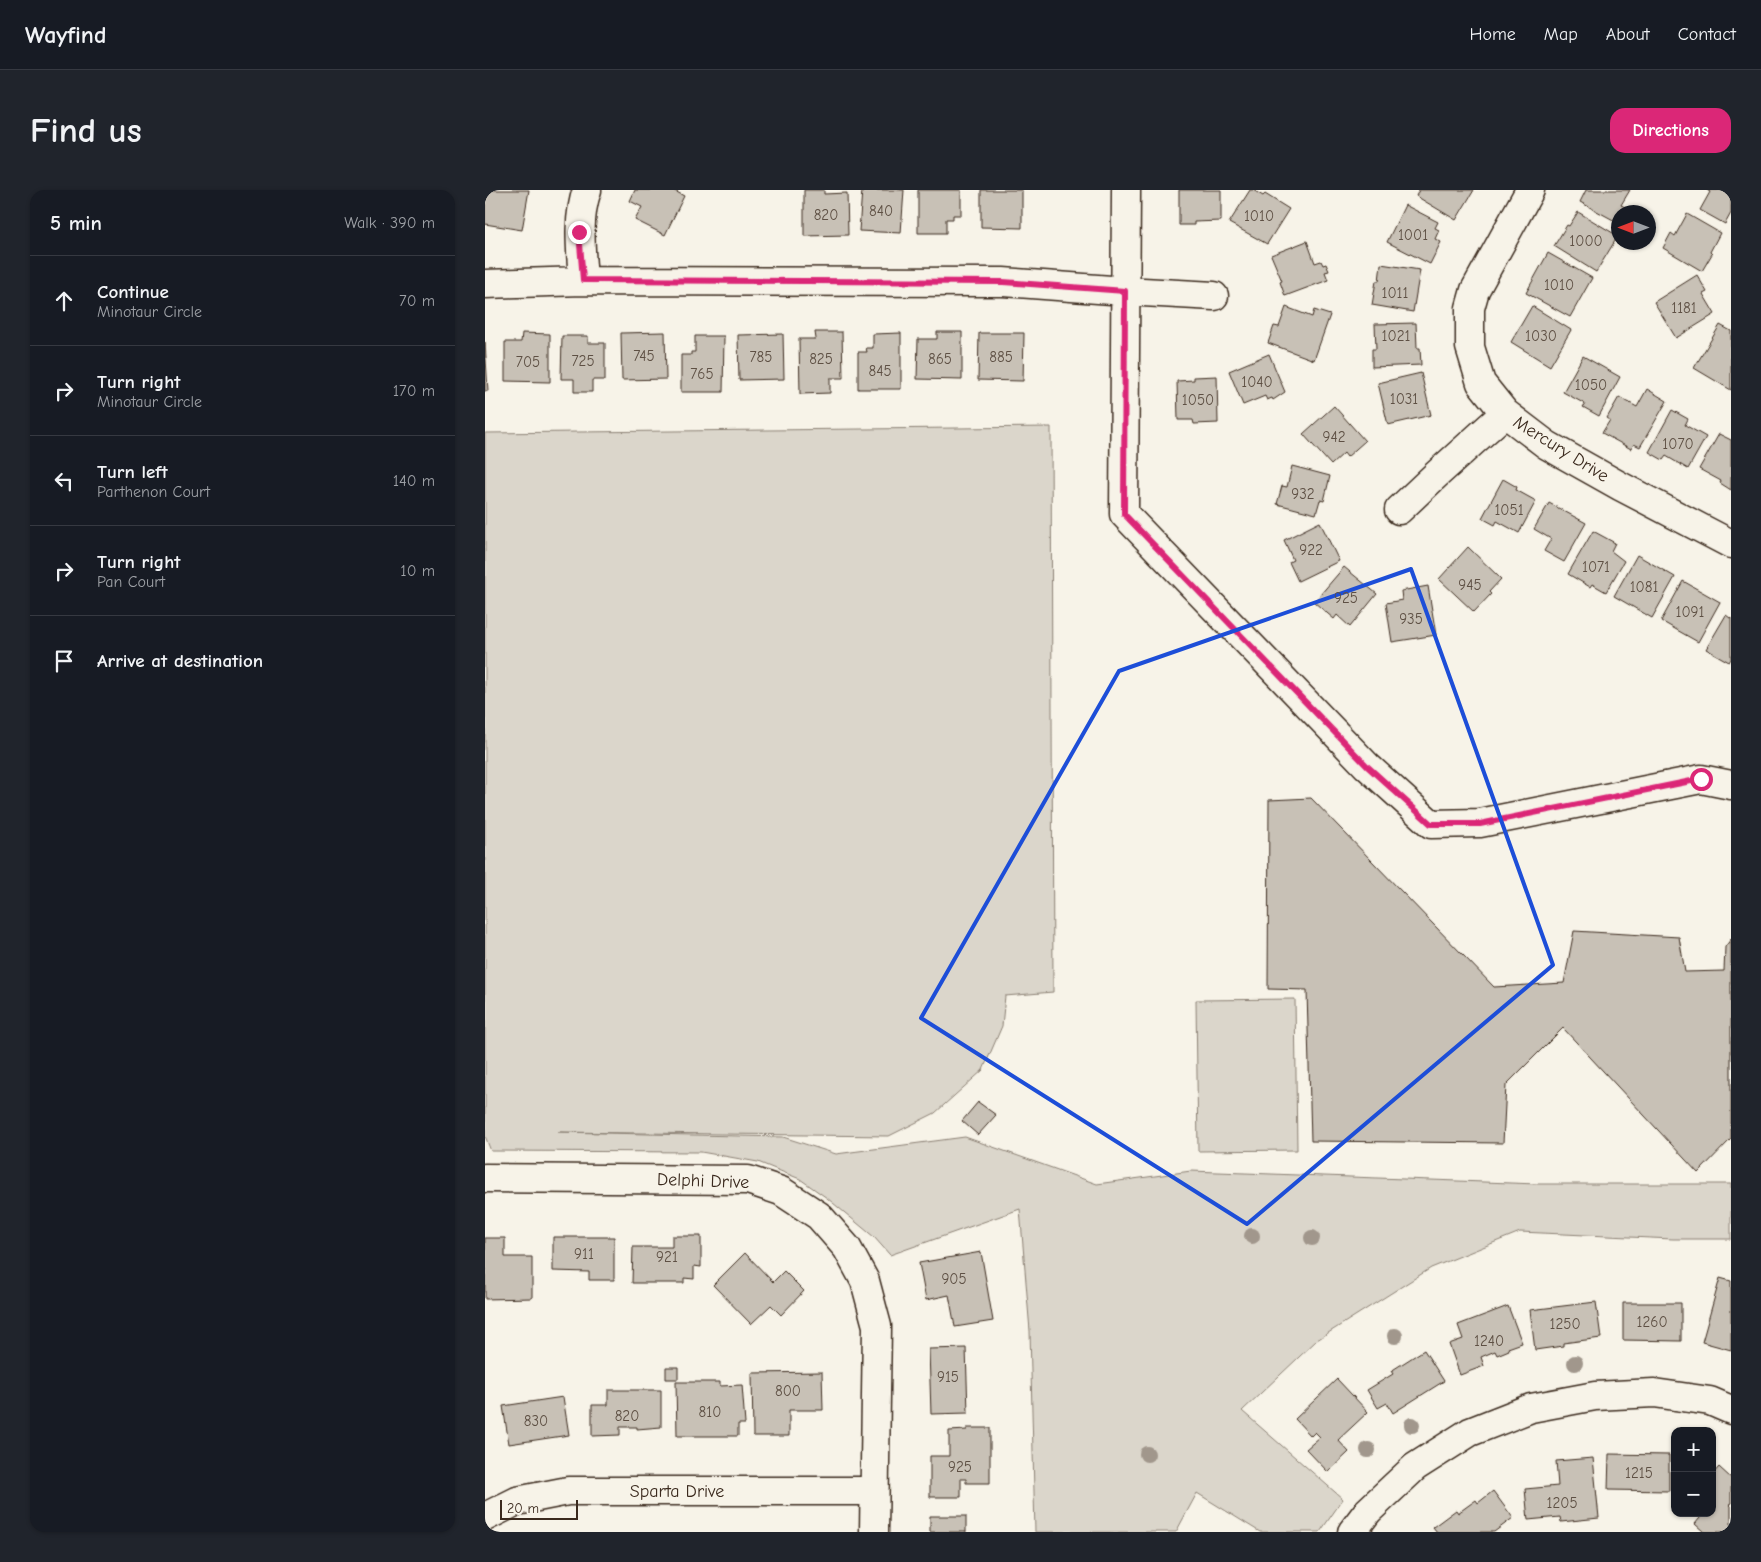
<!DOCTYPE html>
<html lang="en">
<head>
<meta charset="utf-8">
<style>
	body { margin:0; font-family:"Comic Neue",sans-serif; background:#20242c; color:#f1f3f6 }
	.controls { position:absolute; right:15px; bottom:15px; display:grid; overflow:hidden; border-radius:10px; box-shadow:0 1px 4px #0004 }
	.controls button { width:45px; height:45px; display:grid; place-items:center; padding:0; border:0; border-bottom:1px solid #363941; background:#171b24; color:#f1f3f6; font:25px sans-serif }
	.compass { position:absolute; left:1126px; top:15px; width:45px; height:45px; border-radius:50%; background:#171b24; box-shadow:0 1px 4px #0004; rotate:270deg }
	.scale { position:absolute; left:15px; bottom:12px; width:78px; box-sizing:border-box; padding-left:5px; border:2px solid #3b2a1e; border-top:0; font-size:14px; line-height:18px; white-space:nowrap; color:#3b2a1e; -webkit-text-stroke:4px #f7f3e8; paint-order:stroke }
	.stop { position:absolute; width:15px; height:15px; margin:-11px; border:4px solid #db2777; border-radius:50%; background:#fff }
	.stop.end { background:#db2777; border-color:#fff; box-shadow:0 1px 5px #0008 }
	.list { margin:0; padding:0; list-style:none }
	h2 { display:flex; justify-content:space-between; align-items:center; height:65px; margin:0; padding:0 20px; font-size:21px }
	h2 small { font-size:16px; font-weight:400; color:#9ea1a6 }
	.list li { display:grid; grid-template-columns:32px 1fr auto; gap:15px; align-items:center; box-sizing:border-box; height:90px; padding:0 20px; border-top:1px solid #363941 }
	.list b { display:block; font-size:19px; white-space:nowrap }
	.list p { margin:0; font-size:16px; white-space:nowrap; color:#9ea1a6 }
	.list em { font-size:16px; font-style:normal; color:#9ea1a6 }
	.icon { flex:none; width:28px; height:28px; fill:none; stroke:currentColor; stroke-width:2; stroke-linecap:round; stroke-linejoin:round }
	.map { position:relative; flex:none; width:1246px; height:1342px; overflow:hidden; border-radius:15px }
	header { display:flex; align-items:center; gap:30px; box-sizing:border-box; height:70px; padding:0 25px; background:#171b24; border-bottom:1px solid #363941 }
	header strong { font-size:24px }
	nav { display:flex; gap:28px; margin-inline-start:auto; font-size:18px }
	.intro { display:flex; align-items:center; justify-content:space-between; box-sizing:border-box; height:120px; padding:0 30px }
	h1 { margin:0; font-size:35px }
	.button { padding:12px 22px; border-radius:15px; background:#db2777; color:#fff; font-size:18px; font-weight:700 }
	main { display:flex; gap:30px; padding:0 30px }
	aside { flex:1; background:#171b24; border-radius:15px; box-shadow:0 1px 4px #0004 }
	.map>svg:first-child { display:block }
	.green { fill:#dbd6cb; stroke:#8b8074 }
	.building { fill:#c8c1b6; stroke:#3b2a1e }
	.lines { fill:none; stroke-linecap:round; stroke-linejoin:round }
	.minor-casing { stroke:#3b2a1e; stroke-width:31 }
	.minor { stroke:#f7f3e8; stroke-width:28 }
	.tree { fill:#a1978c }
	.route { stroke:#db2777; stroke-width:6 }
	.marked { fill:none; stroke:#1d4ed8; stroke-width:4; stroke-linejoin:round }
	.labels { text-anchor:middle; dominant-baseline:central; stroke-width:4; stroke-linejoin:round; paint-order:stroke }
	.number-label { font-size:15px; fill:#5e5044 }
	.street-label { font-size:18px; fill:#3b2a1e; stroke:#f7f3e8 }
</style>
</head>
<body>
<header>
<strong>Wayfind</strong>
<nav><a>Home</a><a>Map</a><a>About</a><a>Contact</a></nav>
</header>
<div class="intro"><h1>Find us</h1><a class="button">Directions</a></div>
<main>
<aside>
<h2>5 min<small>Walk · 390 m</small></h2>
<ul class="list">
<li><svg class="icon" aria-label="ahead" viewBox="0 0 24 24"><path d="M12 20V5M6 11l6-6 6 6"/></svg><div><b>Continue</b><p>Minotaur Circle</p></div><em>70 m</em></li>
<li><svg class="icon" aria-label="right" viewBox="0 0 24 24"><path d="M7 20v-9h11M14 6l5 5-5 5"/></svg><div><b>Turn right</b><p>Minotaur Circle</p></div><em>170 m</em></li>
<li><svg class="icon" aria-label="left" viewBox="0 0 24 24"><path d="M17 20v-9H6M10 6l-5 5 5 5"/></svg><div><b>Turn left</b><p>Parthenon Court</p></div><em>140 m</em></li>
<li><svg class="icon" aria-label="right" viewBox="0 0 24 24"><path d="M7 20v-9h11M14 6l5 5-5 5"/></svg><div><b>Turn right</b><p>Pan Court</p></div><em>10 m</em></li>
<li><svg class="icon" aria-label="arrive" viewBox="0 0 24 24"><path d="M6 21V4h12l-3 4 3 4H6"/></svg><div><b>Arrive at destination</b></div></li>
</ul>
</aside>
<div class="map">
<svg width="1246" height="1342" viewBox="0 0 1246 1342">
	<rect width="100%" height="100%" fill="#f7f3e8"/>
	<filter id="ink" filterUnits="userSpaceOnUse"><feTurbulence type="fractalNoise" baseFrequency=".02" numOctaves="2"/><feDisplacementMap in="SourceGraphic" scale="10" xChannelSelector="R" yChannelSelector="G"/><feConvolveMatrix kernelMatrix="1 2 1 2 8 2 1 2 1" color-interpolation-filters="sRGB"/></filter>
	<g filter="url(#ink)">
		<path class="green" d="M 566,237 L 568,802 L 520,806 L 517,836 L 498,880 L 450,923 L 404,946 L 73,942 L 298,947 L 351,964 L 480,947 L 612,994 L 706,981 L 1052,994 L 1246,994 L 1246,1049 L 1188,1049 L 1035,1042 L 946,1078 L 832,1150 L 757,1221 L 858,1309 L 835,1342 L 775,1342 L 712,1303 L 691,1342 L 550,1342 L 545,1141 L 535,1019 L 405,1065 L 389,1047 L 342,1008 L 315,989 L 273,972 L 216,962 L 6,961 L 0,946 L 0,243 Z
			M 810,809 L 812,960 L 713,961 L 711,810 Z"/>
		<path class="building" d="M 2,0 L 44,0 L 37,40 L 0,34 L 0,13 Z
			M 150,0 L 188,0 L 199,6 L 180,45 L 150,30 L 157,17 L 145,11 Z
			M 319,0 L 339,0 L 339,4 L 362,3 L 363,45 L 319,46 Z
			M 377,0 L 419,0 L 416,43 L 374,41 Z
			M 433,0 L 476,0 L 476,25 L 468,25 L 468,29 L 461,29 L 461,43 L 433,43 Z
			M 496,0 L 537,0 L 537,38 L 496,37 Z
			M 694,0 L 736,0 L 736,31 L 709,32 L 709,35 L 694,35 Z
			M 765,0 L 768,0 L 778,6 L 780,4 L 804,19 L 782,54 L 744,33 Z
			M 934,0 L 989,0 L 971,30 L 931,6 Z
			M 1101,0 L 1145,0 L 1136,15 L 1142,18 L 1140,22 L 1134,22 L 1134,33 L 1095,12 Z
			M 1222,0 L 1246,0 L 1246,23 L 1240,34 L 1215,20 L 1225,2 Z
			M 920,15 L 953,32 L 950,38 L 954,40 L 950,49 L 956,52 L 945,74 L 902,52 Z
			M 1093,22 L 1133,46 L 1111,82 L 1069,56 L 1082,35 L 1084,36 Z
			M 1202,24 L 1235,43 L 1225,62 L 1227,64 L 1217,81 L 1178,58 L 1186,43 L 1190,46 Z
			M 822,51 L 830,73 L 836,71 L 838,75 L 841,74 L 844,81 L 840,82 L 843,90 L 800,106 L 795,92 L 797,91 L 786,65 Z
			M 1063,63 L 1107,88 L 1085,127 L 1041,103 Z
			M 896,74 L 935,80 L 928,122 L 887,115 L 891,91 L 894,91 Z
			M 1212,85 L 1222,102 L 1218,104 L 1230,124 L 1191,148 L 1169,112 Z
			M 1047,116 L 1086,140 L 1065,176 L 1026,152 Z
			M 801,117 L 827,127 L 829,120 L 845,125 L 829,170 L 783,153 L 789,136 L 794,137 Z
			M 931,133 L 932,158 L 935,158 L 936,175 L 887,177 L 887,159 L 891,159 L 890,134 Z
			M 1235,135 L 1246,141 L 1246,200 L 1209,178 Z
			M 180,142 L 181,189 L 137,190 L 136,143 Z
			M 330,142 L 357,142 L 358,188 L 345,188 L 345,203 L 315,204 L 314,149 L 331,149 Z
			M 452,142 L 477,142 L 477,190 L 432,189 L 433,149 L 452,149 Z
			M 37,143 L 65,144 L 65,192 L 20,191 L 20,152 L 36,152 Z
			M 416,143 L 416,199 L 373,199 L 373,162 L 382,162 L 381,158 L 388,158 L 388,144 Z
			M 494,143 L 539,143 L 538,191 L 493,190 Z
			M 298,144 L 299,189 L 254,190 L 253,145 Z
			M 77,146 L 103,146 L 103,153 L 120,153 L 120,190 L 107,190 L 107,202 L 89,202 L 89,189 L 76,189 Z
			M 210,146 L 239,146 L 238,202 L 196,202 L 196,165 L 206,165 L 206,162 L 210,162 Z
			M 0,152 L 3,201 L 0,201 Z
			M 784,164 L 800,202 L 788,210 L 787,208 L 782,210 L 780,206 L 758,215 L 744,181 Z
			M 1098,166 L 1135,187 L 1114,226 L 1098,217 L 1100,214 L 1078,202 Z
			M 936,183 L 946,225 L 903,235 L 893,193 Z
			M 732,186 L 733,233 L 709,234 L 708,230 L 693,230 L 692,191 L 709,190 L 709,187 Z
			M 1162,199 L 1182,211 L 1155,257 L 1149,254 L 1146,259 L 1117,243 L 1125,230 L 1122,228 L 1134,207 L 1152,217 Z
			M 849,216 L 880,251 L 862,267 L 859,263 L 846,275 L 818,244 Z
			M 1187,220 L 1203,229 L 1200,235 L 1221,247 L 1203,279 L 1181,266 L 1178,270 L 1164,262 Z
			M 1234,244 L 1246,250 L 1246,300 L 1235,293 L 1236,291 L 1214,279 Z
			M 807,276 L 845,286 L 839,311 L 835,310 L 831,324 L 792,314 L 797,296 L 802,297 Z
			M 1018,289 L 1032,297 L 1031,300 L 1051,311 L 1034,343 L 1012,331 L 1010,335 L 997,328 Z
			M 1064,313 L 1101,333 L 1079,372 L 1059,361 L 1066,349 L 1049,339 Z
			M 835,332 L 854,371 L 813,391 L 804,372 L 808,370 L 799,350 Z
			M 1108,341 L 1130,353 L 1126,361 L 1139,371 L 1121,402 L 1107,394 L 1105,397 L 1083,384 Z
			M 983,357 L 1016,389 L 1004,402 L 1006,404 L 989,422 L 954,389 Z
			M 1152,365 L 1190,387 L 1167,428 L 1129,406 Z
			M 859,377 L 892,404 L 865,437 L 852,425 L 849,429 L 829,412 Z
			M 1198,391 L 1235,412 L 1213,452 L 1176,431 Z
			M 943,396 L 951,445 L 907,452 L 901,413 L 917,410 L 916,401 Z
			M 1241,425 L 1245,428 L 1246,427 L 1246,469 L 1244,472 L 1221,459 Z
			M 826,608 L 1009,797 L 1079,793 L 1089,741 L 1194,747 L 1200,782 L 1239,781 L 1240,757 L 1246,749 L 1246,949 L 1213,983 L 1078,838 L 1021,895 L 1018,953 L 826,951 L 822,800 L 783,799 L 784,610 Z
			M 493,912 L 511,925 L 493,945 L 477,931 Z
			M 187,1046 L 216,1046 L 216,1077 L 209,1076 L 209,1089 L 199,1088 L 199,1093 L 147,1093 L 148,1057 L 187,1057 Z
			M 68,1047 L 129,1047 L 129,1090 L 104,1090 L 104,1082 L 68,1081 Z
			M 0,1048 L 20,1048 L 20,1067 L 47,1067 L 47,1108 L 0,1109 Z
			M 496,1062 L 508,1131 L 470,1137 L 464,1105 L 441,1110 L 434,1073 Z
			M 260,1063 L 288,1092 L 299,1081 L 319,1101 L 296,1125 L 286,1115 L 266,1134 L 228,1095 Z
			M 1235,1088 L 1246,1091 L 1246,1160 L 1217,1152 Z
			M 1111,1112 L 1116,1148 L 1078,1153 L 1078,1156 L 1050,1160 L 1045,1120 Z
			M 1138,1113 L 1196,1113 L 1196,1151 L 1138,1150 Z
			M 1023,1116 L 1037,1153 L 1023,1158 L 1024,1160 L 1012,1165 L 1010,1161 L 996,1167 L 999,1176 L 975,1185 L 964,1154 L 978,1149 L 973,1135 Z
			M 481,1158 L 483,1223 L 446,1224 L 444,1159 Z
			M 939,1160 L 959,1191 L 908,1223 L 902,1213 L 893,1218 L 882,1200 L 908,1184 L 906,1181 Z
			M 181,1177 L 193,1177 L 193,1189 L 181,1189 Z
			M 337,1182 L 338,1220 L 304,1220 L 304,1246 L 268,1246 L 267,1183 Z
			M 852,1189 L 883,1222 L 853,1250 L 864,1262 L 843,1282 L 821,1259 L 835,1247 L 830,1242 L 826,1246 L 810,1229 Z
			M 191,1192 L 235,1192 L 235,1196 L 257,1195 L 260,1234 L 253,1234 L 253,1246 L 192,1246 Z
			M 123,1200 L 176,1200 L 176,1237 L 152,1239 L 152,1237 L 135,1237 L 135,1245 L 107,1246 L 107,1215 L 123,1215 Z
			M 78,1207 L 84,1245 L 24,1254 L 18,1216 Z
			M 482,1238 L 505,1238 L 505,1293 L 481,1293 L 481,1289 L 476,1289 L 476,1307 L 445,1307 L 445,1266 L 464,1266 L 464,1241 L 482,1240 Z
			M 1124,1264 L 1184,1265 L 1184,1301 L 1123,1300 Z
			M 1108,1268 L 1114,1328 L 1076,1332 L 1075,1327 L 1043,1330 L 1040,1299 L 1073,1296 L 1071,1271 Z
			M 1234,1277 L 1246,1288 L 1246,1313 L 1244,1314 L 1246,1316 L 1246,1342 L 1219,1342 L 1210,1334 L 1219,1323 L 1227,1323 L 1227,1285 Z
			M 1008,1301 L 1028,1328 L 1009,1342 L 952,1342 L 948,1337 L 971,1320 L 973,1323 L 991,1310 L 993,1313 Z
			M 445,1326 L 481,1326 L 481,1342 L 445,1342 Z"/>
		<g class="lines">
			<defs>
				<path id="minor" d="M 641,0 L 639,324 L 882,576 L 946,634 L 995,633 L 1216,589 L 1246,595
					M 1045,0 L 990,100 L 985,118 L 985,157 L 996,193 L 1020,223 L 1062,255 L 1135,296 L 1246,354
					M 98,91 C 96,60 92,29 102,0
					M 0,94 L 98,91 L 518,92 L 640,101 L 729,106
					M 914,320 L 951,285 L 1020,223
					M 0,988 L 263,990 L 296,1001 L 334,1026 L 362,1058 L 380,1091 L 392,1136 L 389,1342
					M 0,1327 L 32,1311 L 83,1301 L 388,1301
					M 867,1342 L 883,1321 L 930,1277 L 985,1242 L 1046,1218 L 1110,1206 L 1169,1203 L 1225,1211 L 1246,1220"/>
			</defs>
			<use href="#minor" class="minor-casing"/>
			<use href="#minor" class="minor"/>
		</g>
		<g class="tree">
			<circle cx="767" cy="1046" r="8"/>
			<circle cx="827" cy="1048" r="8"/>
			<circle cx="910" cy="1146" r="8"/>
			<circle cx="1090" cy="1173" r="8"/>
			<circle cx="927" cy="1235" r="8"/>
			<circle cx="883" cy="1260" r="8"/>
			<circle cx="662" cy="1264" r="8"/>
		</g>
	</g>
	<g class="lines" filter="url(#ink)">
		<path class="route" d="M 94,42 L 98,90 L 518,92 L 640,101 L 639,324 L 882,576 L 946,634 L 995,634 L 1216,589"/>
	</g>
	<path class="marked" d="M 926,379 L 1068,775 L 762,1034 L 436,828 L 634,481 Z"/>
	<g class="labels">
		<g class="number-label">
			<text x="396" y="21">840</text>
			<text x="341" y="25">820</text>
			<text x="774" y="26">1010</text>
			<text x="928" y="45">1001</text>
			<text x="1101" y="51">1000</text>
			<text x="1074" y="95">1010</text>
			<text x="910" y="103">1011</text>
			<text x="1199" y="118">1181</text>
			<text x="911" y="146">1021</text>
			<text x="1056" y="146">1030</text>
			<text x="159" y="166">745</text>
			<text x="276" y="167">785</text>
			<text x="516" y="167">885</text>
			<text x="336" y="169">825</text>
			<text x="455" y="169">865</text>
			<text x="98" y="171">725</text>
			<text x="43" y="172">705</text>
			<text x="395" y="181">845</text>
			<text x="217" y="184">765</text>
			<text x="772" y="192">1040</text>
			<text x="1106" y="195">1050</text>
			<text x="919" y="209">1031</text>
			<text x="713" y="210">1050</text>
			<text x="849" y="247">942</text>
			<text x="1193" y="254">1070</text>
			<text x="818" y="304">932</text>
			<text x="1024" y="320">1051</text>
			<text x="826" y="360">922</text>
			<text x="1111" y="377">1071</text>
			<text x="985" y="395">945</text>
			<text x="1159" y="397">1081</text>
			<text x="861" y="408">925</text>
			<text x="1205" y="422">1091</text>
			<text x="926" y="429">935</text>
			<text x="99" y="1064">911</text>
			<text x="182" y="1067">921</text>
			<text x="469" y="1089">905</text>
			<text x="1167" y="1132">1260</text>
			<text x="1080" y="1134">1250</text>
			<text x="1004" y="1151">1240</text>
			<text x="463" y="1187">915</text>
			<text x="303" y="1201">800</text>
			<text x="225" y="1222">810</text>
			<text x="142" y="1226">820</text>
			<text x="51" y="1231">830</text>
			<text x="475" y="1277">925</text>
			<text x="1154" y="1283">1215</text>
			<text x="1077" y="1313">1205</text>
		</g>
		<g class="street-label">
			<text transform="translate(1076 259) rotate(32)">Mercury Drive</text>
			<text transform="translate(218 991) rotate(2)">Delphi Drive</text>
			<text x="192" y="1301">Sparta Drive</text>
		</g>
	</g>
</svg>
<div class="controls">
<button>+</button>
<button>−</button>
</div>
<svg class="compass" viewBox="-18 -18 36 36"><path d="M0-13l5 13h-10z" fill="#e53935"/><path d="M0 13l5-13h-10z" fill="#9ea1a6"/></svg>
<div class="scale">20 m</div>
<div class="stop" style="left:1216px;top:589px"></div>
<div class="stop end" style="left:94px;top:42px"></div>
</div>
</main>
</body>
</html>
